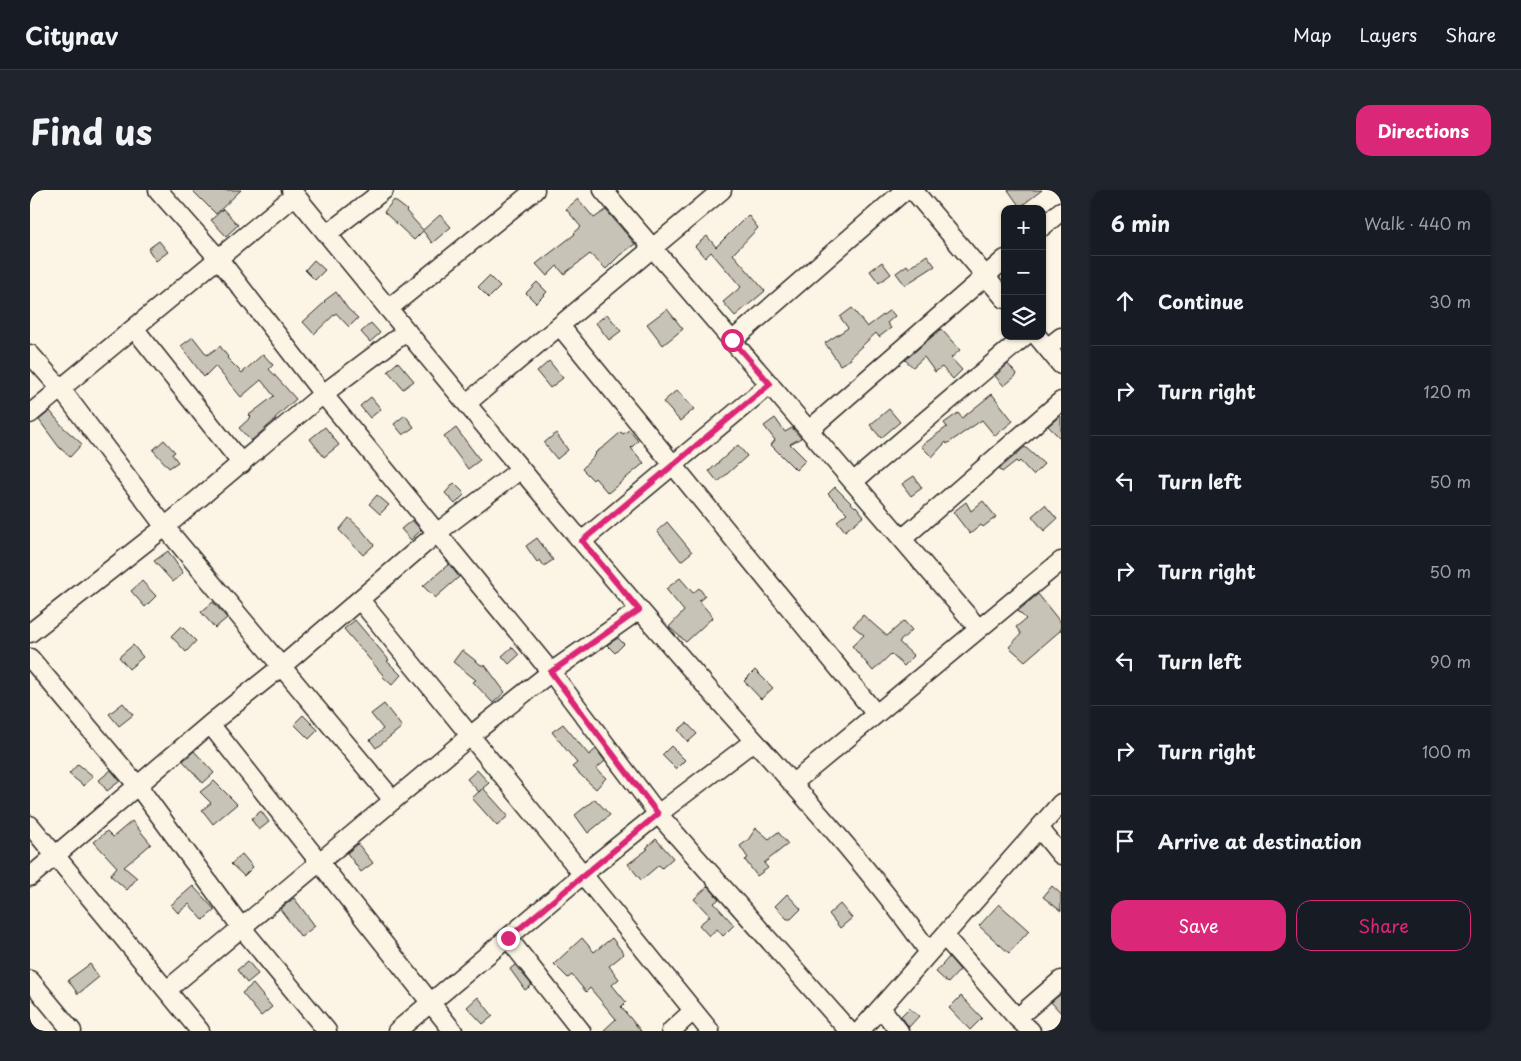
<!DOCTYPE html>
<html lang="en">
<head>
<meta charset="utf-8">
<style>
	body { margin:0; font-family:"Playpen Sans",sans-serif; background:#20242c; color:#f1f3f6 }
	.controls { position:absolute; right:15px; top:15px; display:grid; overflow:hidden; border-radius:10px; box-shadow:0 1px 4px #0004 }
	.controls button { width:45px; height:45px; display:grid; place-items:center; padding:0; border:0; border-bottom:1px solid #363941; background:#171b24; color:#f1f3f6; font:25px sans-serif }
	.stop { position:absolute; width:15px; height:15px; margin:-11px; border:4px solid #db2777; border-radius:50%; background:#fff }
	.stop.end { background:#db2777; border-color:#fff; box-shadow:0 1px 5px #0008 }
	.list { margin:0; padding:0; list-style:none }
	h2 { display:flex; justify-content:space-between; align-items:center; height:65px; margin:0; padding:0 20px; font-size:21px }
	h2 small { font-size:16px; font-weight:400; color:#9ea1a6 }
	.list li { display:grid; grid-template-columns:32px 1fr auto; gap:15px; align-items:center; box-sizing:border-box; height:90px; padding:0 20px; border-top:1px solid #363941 }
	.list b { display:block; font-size:19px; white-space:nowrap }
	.list em { font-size:16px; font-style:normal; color:#9ea1a6 }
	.actions { display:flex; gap:10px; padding:15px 20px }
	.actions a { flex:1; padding:11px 0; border:1px solid #db2777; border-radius:15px; text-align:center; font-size:18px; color:#db2777 }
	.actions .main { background:#db2777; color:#fff }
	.icon { flex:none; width:28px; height:28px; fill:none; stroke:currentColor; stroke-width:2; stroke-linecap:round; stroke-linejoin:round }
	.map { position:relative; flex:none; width:1031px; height:841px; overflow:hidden; border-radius:15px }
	header { display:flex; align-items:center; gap:30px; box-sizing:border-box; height:70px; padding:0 25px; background:#171b24; border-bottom:1px solid #363941 }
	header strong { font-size:24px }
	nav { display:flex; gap:28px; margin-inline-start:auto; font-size:18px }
	.intro { display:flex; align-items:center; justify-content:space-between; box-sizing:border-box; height:120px; padding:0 30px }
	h1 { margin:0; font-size:35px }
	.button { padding:12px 22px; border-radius:15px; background:#db2777; color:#fff; font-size:18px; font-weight:700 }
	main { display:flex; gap:30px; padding:0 30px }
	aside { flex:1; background:#171b24; border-radius:15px; box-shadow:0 1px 4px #0004 }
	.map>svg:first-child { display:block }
	.building { fill:#c8c3b7; stroke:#2b2b2b }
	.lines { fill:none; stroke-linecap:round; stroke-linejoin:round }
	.minor-casing { stroke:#2b2b2b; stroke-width:21 }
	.minor { stroke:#fcf5e5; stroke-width:18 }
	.route { stroke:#db2777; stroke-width:6 }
</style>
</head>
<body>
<header>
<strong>Citynav</strong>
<nav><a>Map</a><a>Layers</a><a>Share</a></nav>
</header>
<div class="intro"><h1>Find us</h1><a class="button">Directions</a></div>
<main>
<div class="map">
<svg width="1031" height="841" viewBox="0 0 1031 841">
	<rect width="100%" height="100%" fill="#fcf5e5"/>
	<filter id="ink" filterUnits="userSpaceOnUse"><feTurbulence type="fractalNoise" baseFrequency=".02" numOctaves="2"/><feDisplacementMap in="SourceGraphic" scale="10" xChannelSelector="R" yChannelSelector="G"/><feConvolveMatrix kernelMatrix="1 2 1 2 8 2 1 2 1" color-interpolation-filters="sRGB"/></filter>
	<g filter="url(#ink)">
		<path class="building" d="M 162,0 L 211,0 L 186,24 Z
			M 978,0 L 1012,0 L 990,17 Z
			M 548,9 L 564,28 L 576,20 L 605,54 L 590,65 L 576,79 L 560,64 L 534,84 L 527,76 L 517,86 L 506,74 L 545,44 L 544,43 L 551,37 L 536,19 Z
			M 364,10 L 377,20 L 376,21 L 393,40 L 410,25 L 421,37 L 402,53 L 393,41 L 384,50 L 354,22 Z
			M 193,19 L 208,35 L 196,46 L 181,30 Z
			M 718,25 L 728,38 L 703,64 L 735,101 L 705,126 L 693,112 L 711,97 L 681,62 L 675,68 L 665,56 L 677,46 L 686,57 Z
			M 129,51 L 138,62 L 126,71 L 118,59 Z
			M 897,65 L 905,76 L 875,95 L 866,83 L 877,75 L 879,78 Z
			M 284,70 L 295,80 L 285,90 L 275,80 Z
			M 852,72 L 861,84 L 849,93 L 840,81 Z
			M 459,86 L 470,97 L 459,108 L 448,97 Z
			M 507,92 L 517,102 L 506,113 L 496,103 Z
			M 306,102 L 318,119 L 328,128 L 319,137 L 306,123 L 284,144 L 273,132 L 295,112 L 294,111 Z
			M 822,118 L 837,137 L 860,120 L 865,126 L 857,133 L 861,138 L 849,147 L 846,143 L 820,167 L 821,169 L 810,175 L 795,153 L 818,138 L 810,127 Z
			M 637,119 L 653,139 L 633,155 L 617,134 Z
			M 577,124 L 591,141 L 579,150 L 566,133 Z
			M 341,133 L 350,143 L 340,152 L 331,142 Z
			M 911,139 L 930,160 L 921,168 L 932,180 L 923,189 L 912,177 L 905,182 L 894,167 L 883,177 L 875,170 Z
			M 163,147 L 177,165 L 190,156 L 198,167 L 197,168 L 212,183 L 233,164 L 243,175 L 239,179 L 266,209 L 245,228 L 246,229 L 221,251 L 209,238 L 221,227 L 219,225 L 244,206 L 231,190 L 211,207 L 185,176 L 174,187 L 151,156 Z
			M 519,171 L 533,188 L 520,198 L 507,182 Z
			M 368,172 L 384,191 L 373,199 L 358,181 Z
			M 978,174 L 987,185 L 974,196 L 965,186 Z
			M 647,200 L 664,219 L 650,231 L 633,212 Z
			M 962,204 L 983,231 L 965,246 L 952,230 L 917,254 L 916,252 L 902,267 L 891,256 L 917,237 L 914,233 L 928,223 L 932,228 Z
			M 341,207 L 351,219 L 340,228 L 330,216 Z
			M 859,219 L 870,232 L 851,248 L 840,235 Z
			M 20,221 L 34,238 L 52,254 L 40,267 L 29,257 L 9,230 Z
			M 375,225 L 384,237 L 373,245 L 364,234 Z
			M 1030,226 L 1031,226 L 1031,249 L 1018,236 Z
			M 745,228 L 755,242 L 762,238 L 771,248 L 760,254 L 776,270 L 766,280 L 741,255 L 745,250 L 734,236 Z
			M 295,237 L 309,255 L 294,267 L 280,249 Z
			M 426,238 L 450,270 L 438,279 L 414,247 Z
			M 599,240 L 608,251 L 601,258 L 614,273 L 578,303 L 565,288 L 563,290 L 552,279 L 566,264 L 565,263 L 576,255 L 591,242 L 593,244 Z
			M 526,243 L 538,260 L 527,269 L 514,253 Z
			M 134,250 L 145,262 L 142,264 L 148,272 L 139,278 L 123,260 Z
			M 708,255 L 717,266 L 688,292 L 679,281 Z
			M 995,257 L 1014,274 L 1003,285 L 990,271 L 988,273 L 986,271 L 972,282 L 969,279 Z
			M 884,286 L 892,298 L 881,306 L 872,294 Z
			M 424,293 L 435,304 L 425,314 L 415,303 Z
			M 805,297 L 825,317 L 826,316 L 834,326 L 815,341 L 807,331 L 817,323 L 798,304 Z
			M 347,305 L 359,315 L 350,324 L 339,314 Z
			M 953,311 L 966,327 L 953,337 L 951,335 L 940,344 L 923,322 L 936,312 L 941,321 Z
			M 1015,315 L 1027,329 L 1014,341 L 1002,326 Z
			M 319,328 L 330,338 L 344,355 L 333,365 L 309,340 Z
			M 382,330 L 391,340 L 381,350 L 371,339 Z
			M 637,332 L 662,362 L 651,371 L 627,341 Z
			M 507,348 L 523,370 L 514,376 L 510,370 L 507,372 L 496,356 Z
			M 138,361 L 153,383 L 143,392 L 124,371 Z
			M 419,374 L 429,387 L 405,408 L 393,396 Z
			M 650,388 L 663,403 L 669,398 L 675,406 L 669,411 L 683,427 L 656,452 L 639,437 L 654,421 L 636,399 Z
			M 112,391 L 126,406 L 115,417 L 101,401 Z
			M 1008,404 L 1031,433 L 1031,440 L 995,471 L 979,457 L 991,444 L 986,437 L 996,429 L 988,421 Z
			M 183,412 L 197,428 L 185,438 L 171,422 Z
			M 833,425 L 857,446 L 874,431 L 882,440 L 869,452 L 884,466 L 874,476 L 861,464 L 843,481 L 822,456 L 834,445 L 823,436 Z
			M 325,430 L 359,470 L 357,471 L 371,485 L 362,495 L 352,486 L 353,485 L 314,439 Z
			M 151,436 L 166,451 L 156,462 L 141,446 Z
			M 588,448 L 594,454 L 585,463 L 577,455 Z
			M 103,455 L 113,467 L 99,479 L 89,467 Z
			M 482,457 L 489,465 L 479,474 L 472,466 Z
			M 432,460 L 451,475 L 455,475 L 475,502 L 463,513 L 443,492 L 446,490 L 423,472 Z
			M 725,480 L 743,498 L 731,509 L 714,491 Z
			M 93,513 L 103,525 L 89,536 L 79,524 Z
			M 354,514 L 372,537 L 346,558 L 340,550 L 353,539 L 341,524 Z
			M 273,525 L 288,540 L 279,549 L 264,534 Z
			M 657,533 L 667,544 L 658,552 L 648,540 Z
			M 533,534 L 559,565 L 566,559 L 575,571 L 566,579 L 576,588 L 566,599 L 542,577 L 547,573 L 522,542 Z
			M 641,556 L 655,570 L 646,579 L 632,565 Z
			M 164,561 L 184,583 L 173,593 L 153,571 Z
			M 48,574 L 63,586 L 54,596 L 39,584 Z
			M 81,580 L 90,591 L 77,601 L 69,590 Z
			M 447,580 L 459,593 L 453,598 L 478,626 L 467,636 L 442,608 L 452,599 L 449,602 L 437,589 Z
			M 184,591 L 207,614 L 183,634 L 172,620 L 181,613 L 170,602 Z
			M 565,609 L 580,625 L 558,643 L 545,625 Z
			M 231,621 L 239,632 L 229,640 L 221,629 Z
			M 102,631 L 121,654 L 94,677 L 107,688 L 97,700 L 80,685 L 87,677 L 64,652 L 77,641 L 83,647 Z
			M 726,638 L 739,649 L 748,642 L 758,654 L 734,673 L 738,678 L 727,686 L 715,670 L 718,668 L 710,656 L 718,650 Z
			M 626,649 L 643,668 L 632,678 L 629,675 L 611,690 L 598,674 L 618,659 L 616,658 Z
			M 328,654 L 343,673 L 331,682 L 317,663 Z
			M 212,664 L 223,677 L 214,686 L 201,674 Z
			M 163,696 L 185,720 L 173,730 L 159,714 L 148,723 L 141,715 Z
			M 678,696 L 689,709 L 684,713 L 704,735 L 693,746 L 687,739 L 679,746 L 669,735 L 680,726 L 664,709 Z
			M 1022,696 L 1031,704 L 1031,721 L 1013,707 Z
			M 757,704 L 771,719 L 761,729 L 757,729 L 745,716 Z
			M 264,708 L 285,736 L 271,747 L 250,719 Z
			M 810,714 L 822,728 L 810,738 L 799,724 Z
			M 969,714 L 999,741 L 979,763 L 949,736 Z
			M 552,748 L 564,762 L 582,748 L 594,764 L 579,776 L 589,789 L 582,795 L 596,812 L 591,817 L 611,841 L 573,841 L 586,829 L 560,798 L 556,802 L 542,785 L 538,788 L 524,774 Z
			M 919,767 L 930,780 L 918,793 L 906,782 Z
			M 218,771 L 228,784 L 217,793 L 207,780 Z
			M 60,774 L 69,787 L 48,804 L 38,790 Z
			M 485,775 L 502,795 L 495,800 L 480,779 Z
			M 223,794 L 242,817 L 231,826 L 212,803 Z
			M 1031,804 L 1031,823 L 1021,812 Z
			M 931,806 L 952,828 L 940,840 L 919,818 Z
			M 448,807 L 463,826 L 453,834 L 437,817 Z
			M 879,818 L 889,826 L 879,837 L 871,826 Z"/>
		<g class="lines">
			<defs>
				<path id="minor" d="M 128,0 L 188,68 L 293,204 L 521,482 L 628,624 L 819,841
					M 261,0 C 387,154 512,307 642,457 C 728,558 822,653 899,762
					M 573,0 L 949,439
					M 883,0 L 975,109
					M 1012,37 L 1031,21
					M 297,44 L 354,0
					M 358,119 L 505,0
					M 530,136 L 846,524
					M 104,138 L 212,274
					M 1007,146 L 1031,175
					M 702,151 L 875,0
					M 1017,158 L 1031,147
					M 0,164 L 31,199 L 135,337 L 363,610
					M 437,213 L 692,0
					M 0,224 L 265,5
					M 779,240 L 975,69
					M 823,292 L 995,146
					M 872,349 L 1031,211
					M 552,351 L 740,194
					M 330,410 L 680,841
					M 0,443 L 135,337 L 293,204 L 377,141
					M 0,468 L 108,596 L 211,737 L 297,841
					M 180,534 L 423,841
					M 762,594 L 1031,371
					M 0,635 L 170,841
					M 1009,638 L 1031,665
					M 0,687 L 180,534 L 251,477 L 408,342 L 491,279
					M 914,746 L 987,828 L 1001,841
					M 478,748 L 551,841
					M 0,790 L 42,841
					M 137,800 L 440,546 L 521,482 L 609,420
					M 851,818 L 869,841
					M 987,828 L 1031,790
					M 367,841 L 552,685 L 628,624 L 724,551
					M 641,841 L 663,821
					M 830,841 L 1031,613"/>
			</defs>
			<use href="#minor" class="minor-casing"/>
			<use href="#minor" class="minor"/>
		</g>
	</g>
	<g class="lines" filter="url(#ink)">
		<path class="route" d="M 478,748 L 628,624 L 521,482 L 609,420 L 552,351 L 740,194 L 702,150"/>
	</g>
</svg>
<div class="controls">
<button>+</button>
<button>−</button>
<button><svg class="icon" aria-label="layers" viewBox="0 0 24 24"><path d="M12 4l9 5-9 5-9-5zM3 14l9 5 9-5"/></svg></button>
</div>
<div class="stop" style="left:702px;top:150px"></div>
<div class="stop end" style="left:478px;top:748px"></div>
</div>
<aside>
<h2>6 min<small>Walk · 440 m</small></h2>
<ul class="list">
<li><svg class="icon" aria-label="ahead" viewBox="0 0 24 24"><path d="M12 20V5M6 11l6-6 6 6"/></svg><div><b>Continue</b></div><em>30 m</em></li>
<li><svg class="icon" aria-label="right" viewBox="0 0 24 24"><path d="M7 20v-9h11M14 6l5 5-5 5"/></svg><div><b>Turn right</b></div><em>120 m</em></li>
<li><svg class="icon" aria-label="left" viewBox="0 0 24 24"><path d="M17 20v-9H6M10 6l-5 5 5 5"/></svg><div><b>Turn left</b></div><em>50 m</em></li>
<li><svg class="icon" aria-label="right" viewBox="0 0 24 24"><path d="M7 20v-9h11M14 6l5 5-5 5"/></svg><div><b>Turn right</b></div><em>50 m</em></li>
<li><svg class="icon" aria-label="left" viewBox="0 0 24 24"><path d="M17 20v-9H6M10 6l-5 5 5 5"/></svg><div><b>Turn left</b></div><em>90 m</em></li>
<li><svg class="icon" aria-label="right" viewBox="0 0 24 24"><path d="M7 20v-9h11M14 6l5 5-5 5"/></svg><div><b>Turn right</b></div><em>100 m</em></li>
<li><svg class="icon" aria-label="arrive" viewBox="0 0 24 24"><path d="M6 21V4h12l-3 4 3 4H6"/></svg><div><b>Arrive at destination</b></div></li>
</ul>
<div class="actions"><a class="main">Save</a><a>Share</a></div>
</aside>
</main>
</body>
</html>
